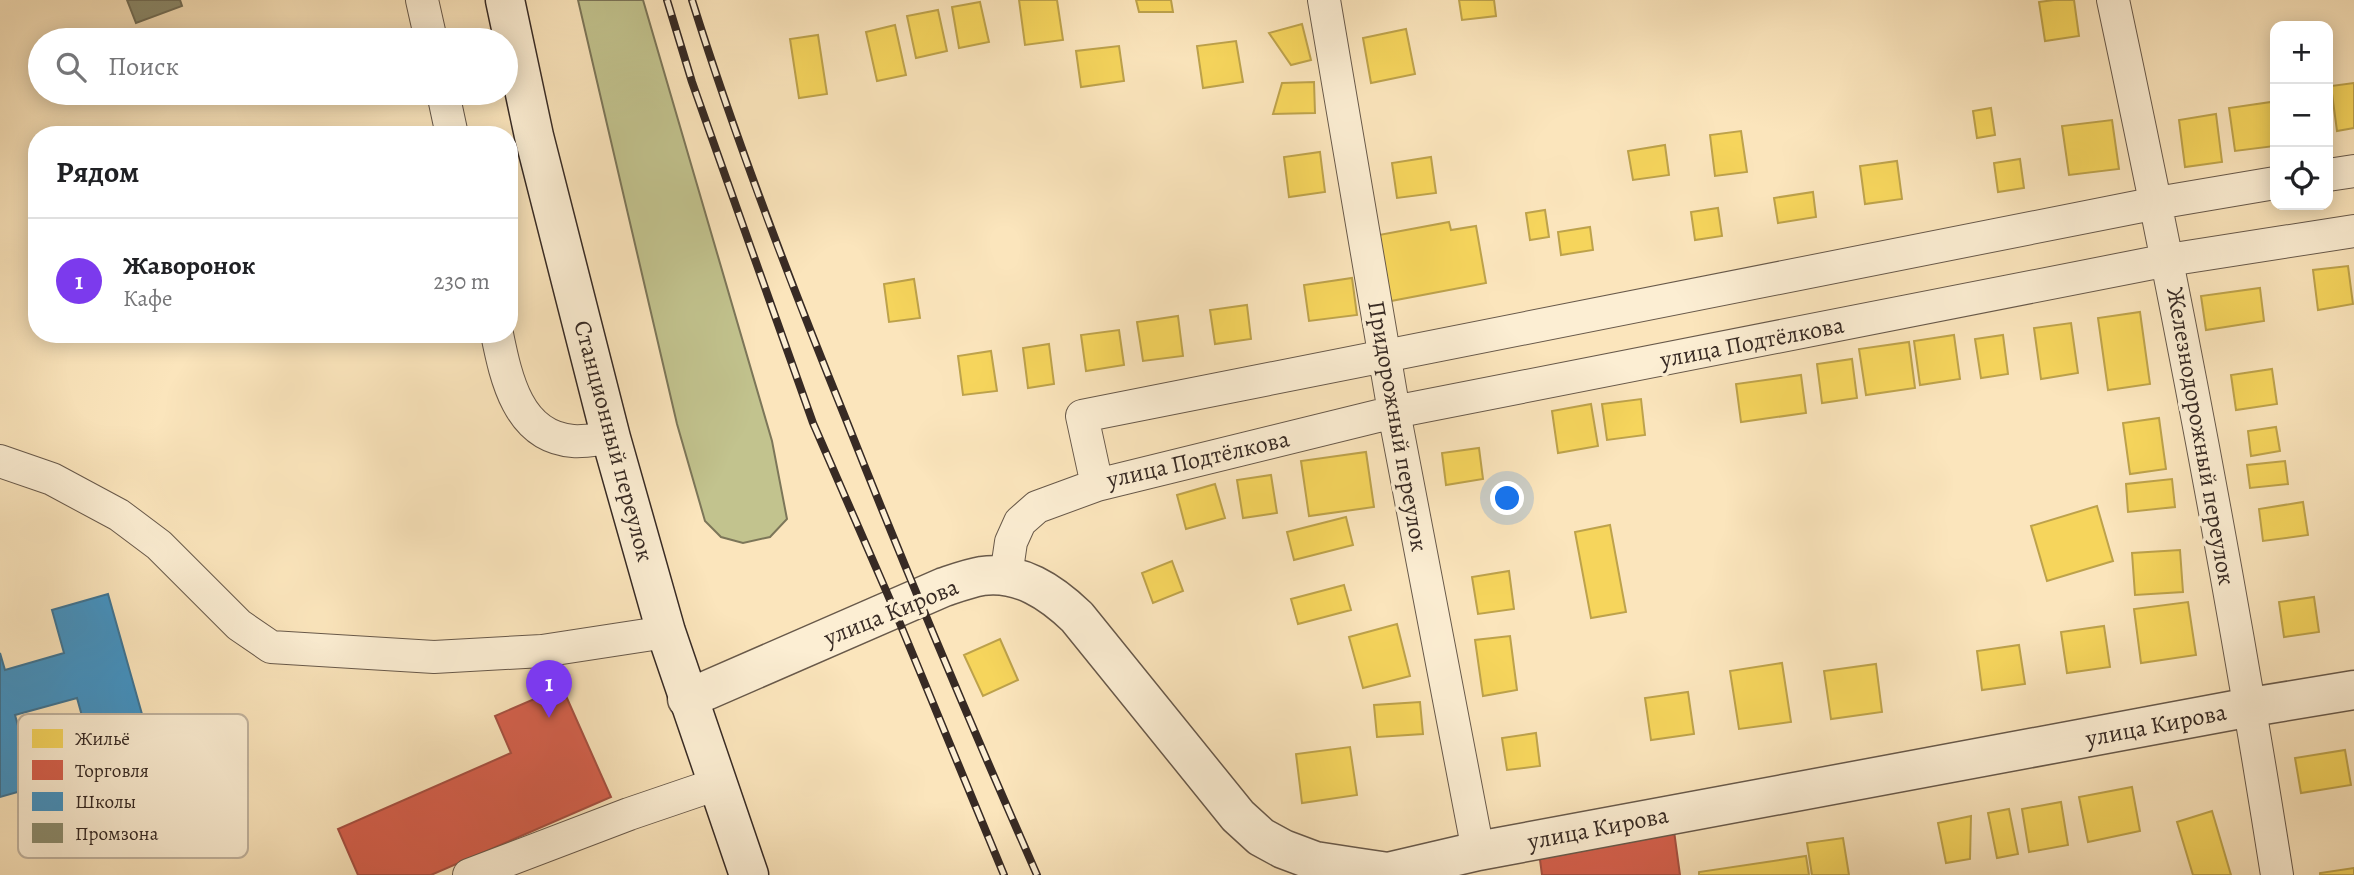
<!DOCTYPE html>
<html lang="ru">
<head>
<meta charset="utf-8">
<style>
	body { margin:0; font-family:Alegreya,serif; background:#f2f2f2; color:#202124 }
	.controls { position:absolute; right:21px; top:21px; display:grid; overflow:hidden; border-radius:14px; box-shadow:0 4px 18px #0003 }
	.controls button { width:63px; height:63px; display:grid; place-items:center; padding:0; border:0; border-bottom:2px solid #e0e0e0; background:#fff; color:#202124; font:35px sans-serif }
	.you { position:absolute; left:1508px; top:499px; width:24px; height:24px; margin:-18px; border:5px solid #fff; border-radius:50%; background:#1a73e8; box-shadow:0 0 0 10px #1a73e833 }
	.badge { display:grid; place-items:center; width:46px; height:46px; border-radius:50%; background:#7c3aed; color:#fff; font-size:23px; font-weight:700 }
	.pin { position:absolute; translate:-50% -58px; filter:drop-shadow(0 2px 4px #0008) }
	.pin::after { content:''; position:absolute; top:37px; width:24px; height:21px; background:inherit; clip-path:polygon(0 0,100% 0,50% 100%) }
	.list { margin:0; padding:0; list-style:none }
	h2 { display:flex; justify-content:space-between; align-items:center; height:91px; margin:0; padding:0 28px; font-size:30px }
	h2 small { font-size:23px; font-weight:400; color:#757577 }
	.list li { display:grid; grid-template-columns:46px 1fr auto; gap:21px; align-items:center; box-sizing:border-box; height:126px; padding:0 28px; border-top:2px solid #e0e0e0 }
	.list b { display:block; font-size:26px; white-space:nowrap }
	.list p { margin:0; font-size:23px; white-space:nowrap; color:#757577 }
	.list em { font-size:23px; font-style:normal; color:#757577 }
	.icon { flex:none; width:38px; height:38px; fill:none; stroke:currentColor; stroke-width:2; stroke-linecap:round; stroke-linejoin:round }
	.map { position:relative; flex:none; width:2354px; height:875px; overflow:hidden }
	.search { position:absolute; background:#fff; box-shadow:0 4px 18px #0003; left:28px; top:28px; width:490px; height:77px; display:flex; align-items:center; gap:18px; box-sizing:border-box; padding:0 24px; border-radius:38px; color:#757577; font-size:26px }
	.panel { position:absolute; background:#fff; box-shadow:0 4px 18px #0003; left:28px; top:126px; width:490px; height:217px; border-radius:28px }
	.map>svg:first-child { display:block }
	.green { fill:#c2c38e; stroke:#7c7659; stroke-width:2 }
	.homes { fill:#f6d55c; stroke:#bda24b; stroke-width:2 }
	.shops { fill:#d6604d; stroke:#a65041; stroke-width:2 }
	.schools { fill:#4393c3; stroke:#3f7493; stroke-width:2 }
	.industry { fill:#8c8c6e; stroke:#726f58; stroke-width:2 }
	.lines { fill:none; stroke-linecap:round; stroke-linejoin:round }
	.minor-casing { stroke:#68594a; stroke-width:34 }
	.tertiary-casing { stroke:#68594a; stroke-width:41 }
	.secondary-casing { stroke:#372a24; stroke-width:41 }
	.minor { stroke:#fceed3; stroke-width:32 }
	.tertiary { stroke:#fceed3; stroke-width:38 }
	.secondary { stroke:#fceed3; stroke-width:38 }
	.rail-casing { stroke:#372a24; stroke-width:8 }
	.rail { stroke:#fceed3; stroke-width:5; stroke-dasharray:16; stroke-linecap:butt }
	.labels { text-anchor:middle; dominant-baseline:central; stroke-width:7; stroke-linejoin:round; paint-order:stroke }
	.street-label { font-size:24px; fill:#372a24; stroke:#fceed3 }
	.key { fill:#fceed3; stroke:#c1b39e; stroke-width:2 }
	.key-label { font-size:19px; fill:#372a24 }
</style>
</head>
<body>
<div class="map">
<svg width="2354" height="875" viewBox="0 0 2354 875">
	<rect width="100%" height="100%" fill="#fbe5bc"/>
	<filter id="stains"><feTurbulence type="fractalNoise" baseFrequency=".00286" numOctaves="4"/><feColorMatrix values="0 0 0 0 .2 0 0 0 0 .09 0 0 0 0 .02 0 0 0 .5 -.17"/></filter>
	<radialGradient id="worn" r=".72"><stop offset=".6" stop-color="#630" stop-opacity="0"/><stop offset="1" stop-color="#630" stop-opacity=".3"/></radialGradient>
	<path class="green" d="M 578,0 L 643,0 L 772,441 L 787,519 L 770,537 L 743,543 L 721,537 L 705,521 L 677,424 Z"/>
	<path class="homes" d="M 1019,0 L 1057,0 L 1063,40 L 1025,45 Z
		M 1136,0 L 1171,0 L 1173,12 L 1139,12 Z
		M 1459,0 L 1494,0 L 1496,16 L 1462,20 Z
		M 2054,0 L 2074,0 L 2079,36 L 2045,41 L 2039,2 Z
		M 980,2 L 989,42 L 959,48 L 952,7 Z
		M 938,10 L 947,51 L 916,58 L 907,16 Z
		M 1302,24 L 1311,60 L 1291,65 L 1269,33 Z
		M 895,25 L 906,75 L 877,81 L 866,32 Z
		M 1406,29 L 1415,74 L 1371,83 L 1363,38 Z
		M 818,35 L 827,94 L 799,98 L 790,39 Z
		M 1236,41 L 1243,82 L 1203,88 L 1197,46 Z
		M 1119,46 L 1124,81 L 1081,87 L 1076,51 Z
		M 1314,82 L 1315,113 L 1273,114 L 1282,83 Z
		M 2354,83 L 2354,128 L 2337,131 L 2331,86 Z
		M 2271,102 L 2275,146 L 2235,151 L 2229,108 Z
		M 1991,108 L 1995,135 L 1977,138 L 1973,111 Z
		M 2216,114 L 2222,162 L 2185,167 L 2179,120 Z
		M 2112,120 L 2119,169 L 2069,175 L 2062,126 Z
		M 1741,131 L 1747,172 L 1715,176 L 1710,135 Z
		M 1665,145 L 1669,175 L 1633,180 L 1628,151 Z
		M 1320,152 L 1325,192 L 1289,197 L 1284,157 Z
		M 1431,157 L 1436,193 L 1397,198 L 1392,163 Z
		M 2020,159 L 2024,188 L 1998,192 L 1994,163 Z
		M 1897,161 L 1902,199 L 1865,204 L 1860,166 Z
		M 1813,192 L 1816,217 L 1778,223 L 1774,198 Z
		M 1718,208 L 1722,236 L 1695,240 L 1691,212 Z
		M 1545,210 L 1549,237 L 1530,240 L 1526,213 Z
		M 1449,222 L 1451,230 L 1476,226 L 1486,283 L 1391,301 L 1379,235 Z
		M 1590,227 L 1593,250 L 1561,255 L 1558,232 Z
		M 2348,266 L 2353,304 L 2318,310 L 2313,270 Z
		M 1352,278 L 1357,315 L 1309,321 L 1304,285 Z
		M 914,279 L 920,318 L 889,322 L 884,284 Z
		M 2260,288 L 2264,321 L 2206,330 L 2201,296 Z
		M 1247,305 L 1251,339 L 1215,344 L 1210,310 Z
		M 2140,312 L 2150,384 L 2108,390 L 2098,318 Z
		M 1178,316 L 1183,356 L 1143,361 L 1137,322 Z
		M 2071,323 L 2078,373 L 2041,379 L 2034,328 Z
		M 1119,330 L 1124,365 L 1086,371 L 1081,335 Z
		M 1954,335 L 1960,379 L 1920,385 L 1914,341 Z
		M 2003,335 L 2008,374 L 1981,378 L 1975,339 Z
		M 1909,342 L 1915,388 L 1866,395 L 1859,349 Z
		M 1049,344 L 1054,384 L 1028,388 L 1023,348 Z
		M 991,351 L 997,391 L 963,395 L 958,356 Z
		M 1852,359 L 1857,398 L 1822,403 L 1817,364 Z
		M 2272,369 L 2277,404 L 2236,410 L 2231,375 Z
		M 1801,375 L 1806,413 L 1741,422 L 1736,384 Z
		M 1641,399 L 1645,435 L 1607,440 L 1602,404 Z
		M 1591,404 L 1598,446 L 1558,453 L 1552,411 Z
		M 2159,418 L 2166,469 L 2130,474 L 2123,423 Z
		M 2276,427 L 2280,451 L 2251,456 L 2248,431 Z
		M 1479,448 L 1483,479 L 1446,485 L 1442,453 Z
		M 1366,452 L 1374,507 L 1309,516 L 1301,461 Z
		M 2285,461 L 2288,484 L 2250,488 L 2247,465 Z
		M 1271,475 L 1277,513 L 1243,518 L 1237,480 Z
		M 2172,479 L 2175,507 L 2128,512 L 2126,484 Z
		M 1215,484 L 1225,518 L 1186,529 L 1177,495 Z
		M 2303,502 L 2308,535 L 2263,541 L 2259,509 Z
		M 2097,506 L 2113,561 L 2047,581 L 2031,526 Z
		M 1346,517 L 1353,545 L 1294,560 L 1287,532 Z
		M 1610,525 L 1626,612 L 1591,618 L 1575,532 Z
		M 2180,550 L 2183,592 L 2135,595 L 2132,553 Z
		M 1172,561 L 1183,591 L 1153,603 L 1142,573 Z
		M 1509,571 L 1514,609 L 1478,614 L 1472,577 Z
		M 1344,585 L 1351,610 L 1298,624 L 1291,599 Z
		M 2314,597 L 2319,632 L 2284,637 L 2279,602 Z
		M 2188,602 L 2196,655 L 2141,663 L 2134,609 Z
		M 1397,624 L 1410,676 L 1363,688 L 1349,637 Z
		M 2104,626 L 2110,667 L 2067,673 L 2061,632 Z
		M 1510,636 L 1517,690 L 1483,696 L 1475,640 Z
		M 1000,639 L 1018,680 L 983,696 L 964,655 Z
		M 2019,645 L 2025,684 L 1982,690 L 1977,651 Z
		M 1782,663 L 1791,722 L 1739,729 L 1730,671 Z
		M 1876,664 L 1882,712 L 1831,719 L 1824,671 Z
		M 1688,692 L 1694,734 L 1651,740 L 1645,698 Z
		M 1420,702 L 1423,734 L 1377,737 L 1374,705 Z
		M 1536,733 L 1540,766 L 1507,770 L 1502,738 Z
		M 1350,747 L 1357,795 L 1302,803 L 1296,754 Z
		M 2345,750 L 2351,785 L 2301,793 L 2295,758 Z
		M 2132,787 L 2140,831 L 2088,842 L 2079,797 Z
		M 2061,802 L 2068,845 L 2029,852 L 2022,809 Z
		M 2009,809 L 2018,854 L 1997,858 L 1988,813 Z
		M 2212,811 L 2231,875 L 2193,875 L 2177,822 Z
		M 1971,816 L 1970,859 L 1946,863 L 1938,823 Z
		M 1843,838 L 1849,875 L 1812,875 L 1807,843 Z
		M 1806,856 L 1809,875 L 1699,875 L 1699,872 Z
		M 2354,868 L 2354,875 L 2320,875 L 2320,873 Z"/>
	<path class="shops" d="M 562,687 L 611,797 L 431,875 L 358,875 L 338,829 L 511,753 L 495,716 Z
		M 1674,831 L 1680,875 L 1542,875 L 1539,852 Z"/>
	<path class="schools" d="M 108,594 L 153,753 L 97,770 L 77,698 L 15,715 L 35,787 L 0,797 L 0,653 L 5,670 L 64,653 L 52,610 Z"/>
	<path class="industry" d="M 127,0 L 180,0 L 182,6 L 136,23 Z"/>
	<g class="lines">
		<defs>
			<path id="minor" d="M 422,0 L 431,40
				M 1324,0 L 1394,412 L 1478,851
				M 2113,0 C 2175,290 2231,582 2277,875
				M 443,93 L 452,135
				M 2328,175 L 2354,171
				M 497,334 C 506,378 518,437 573,441 C 585,442 599,439 611,438
				M 0,461 L 52,479 L 119,515 L 159,545 L 239,625 L 271,647 L 434,657 L 542,651 L 666,632
				M 1097,485 L 1082,416 L 2157,203 L 2275,183
				M 1006,576 L 1011,542 L 1020,522 L 1037,507 L 1097,485 L 1394,412 L 2168,260 L 2354,231
				M 469,875 L 629,814 L 717,784"/>
			<path id="tertiary" d="M 687,699 L 944,587 C 956,583 970,578 982,576 C 1020,571 1051,592 1077,617 L 1238,816 L 1261,837 L 1283,849 L 1315,861 L 1354,867 L 1388,872 L 1478,851 L 2251,707 L 2354,690"/>
			<path id="secondary" d="M 505,0 L 534,136 L 611,438 L 666,632 L 749,875"/>
		</defs>
		<use href="#minor" class="minor-casing"/>
		<use href="#tertiary" class="tertiary-casing"/>
		<use href="#secondary" class="secondary-casing"/>
		<use href="#minor" class="minor"/>
		<use href="#tertiary" class="tertiary"/>
		<use href="#secondary" class="secondary"/>
		<defs>
			<path id="rail" d="M 667,0 L 692,82 L 813,423 L 894,609 L 1004,875
				M 692,0 C 736,141 789,279 845,417 C 906,571 970,723 1037,875"/>
		</defs>
		<use href="#rail" class="rail-casing"/>
		<use href="#rail" class="rail"/>
	</g>
	<g class="labels">
		<g class="street-label">
			<text transform="translate(1752 342) rotate(-11)">улица Подтёлкова</text>
			<text transform="translate(1398 426) rotate(80)">Придорожный переулок</text>
			<text transform="translate(2201 436) rotate(80)">Железнодорожный переулок</text>
			<text transform="translate(614 441) rotate(75)">Станционный переулок</text>
			<text transform="translate(1198 459) rotate(-13)">улица Подтёлкова</text>
			<text transform="translate(891 612) rotate(-22)">улица Кирова</text>
			<text transform="translate(2156 725) rotate(-11)">улица Кирова</text>
			<text transform="translate(1598 828) rotate(-11)">улица Кирова</text>
		</g>
	</g>
	<rect x="18" y="714" width="230" height="144" rx="10" class="key"/>
	<rect x="32" y="729" width="31" height="19" fill="#f6d55c"/>
	<rect x="32" y="760" width="31" height="20" fill="#d6604d"/>
	<rect x="32" y="792" width="31" height="19" fill="#4393c3"/>
	<rect x="32" y="823" width="31" height="20" fill="#8c8c6e"/>
	<g class="key-label">
		<text x="75" y="745">Жильё</text>
		<text x="75" y="777">Торговля</text>
		<text x="75" y="808">Школы</text>
		<text x="75" y="840">Промзона</text>
	</g>
	<rect width="100%" height="100%" filter="url(#stains)"/>
	<rect width="100%" height="100%" fill="url(#worn)"/>
</svg>
<div class="controls">
<button>+</button>
<button>−</button>
<button><svg class="icon" aria-label="locate" viewBox="0 0 24 24"><circle cx="12" cy="12" r="6"/><path d="M12 2v4M12 18v4M2 12h4M18 12h4"/></svg></button>
</div>
<div class="you"></div>
<div class="pin badge" style="left:549px;top:718px">1</div>
<div class="search"><svg class="icon" aria-label="search" viewBox="0 0 24 24"><circle cx="10" cy="10" r="6"/><path d="M15 15l6 6"/></svg>Поиск</div>
<section class="panel">
<h2>Рядом<small></small></h2>
<ul class="list">
<li><span class="badge">1</span><div><b>Жаворонок</b><p>Кафе</p></div><em>230 m</em></li>
</ul>
</section>
</div>
</body>
</html>
